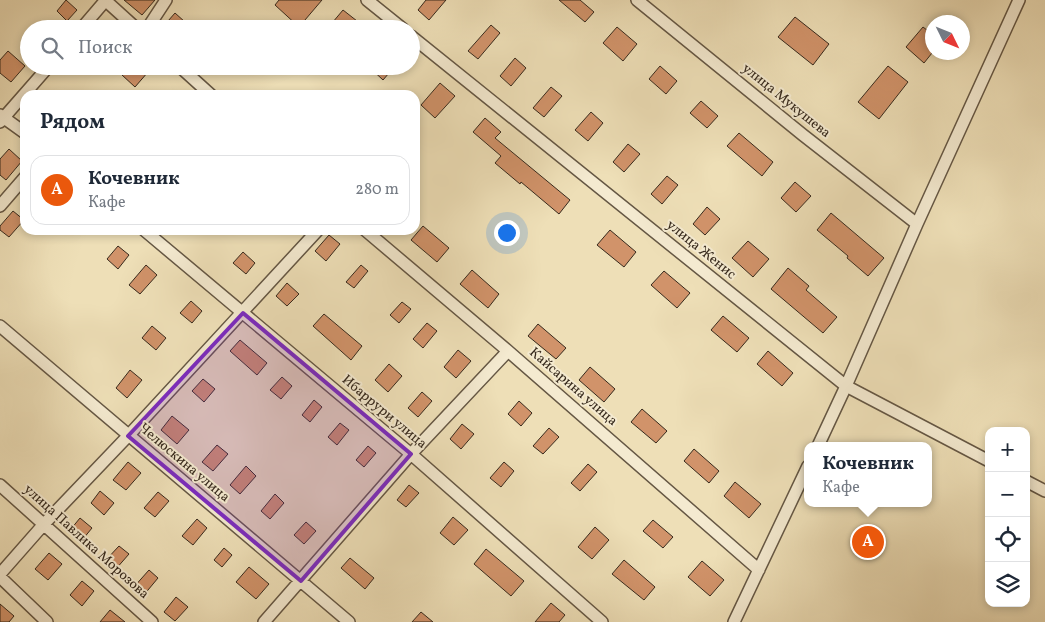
<!DOCTYPE html>
<html lang="ru">
<head>
<meta charset="utf-8">
<style>
	body { margin:0; font-family:Vollkorn,serif; background:#f2f2f3; color:#1f2937 }
	.controls { position:absolute; right:15px; bottom:15px; display:grid; overflow:hidden; border-radius:10px; box-shadow:0 2px 8px #0003 }
	.controls button { width:45px; height:45px; display:grid; place-items:center; padding:0; border:0; border-bottom:1px solid #e0e1e3; background:#fff; color:#1f2937; font:25px sans-serif }
	.compass { position:absolute; left:925px; top:15px; width:45px; height:45px; border-radius:50%; background:#fff; box-shadow:0 2px 8px #0003; rotate:133deg }
	.you { position:absolute; left:506px; top:232px; width:18px; height:18px; margin:-12px; border:4px solid #fff; border-radius:50%; background:#1a73e8; box-shadow:0 0 0 8px #1a73e833 }
	.badge { display:grid; place-items:center; width:32px; height:32px; border-radius:50%; background:#ea580c; color:#fff; font-size:16px; font-weight:700 }
	.pin { position:absolute; translate:-50% -50%; border:2px solid #fff; box-shadow:0 1px 5px #0006 }
	.popup { position:absolute; left:804px; top:442px; width:128px; height:65px; box-sizing:border-box; display:grid; place-content:center; border-radius:10px; background:#fff; filter:drop-shadow(0 1px 4px #0005); font-size:16px; white-space:nowrap; color:#747a83 }
	.popup b { font-size:19px; color:#1f2937 }
	.popup::after { content:''; position:absolute; left:50%; top:100%; margin-left:-10px; border:10px solid transparent; border-top-color:#fff }
	.list { margin:0; padding:0; list-style:none }
	h2 { display:flex; justify-content:space-between; align-items:center; height:65px; margin:0; padding:0 20px; font-size:21px }
	h2 small { font-size:16px; font-weight:400; color:#747a83 }
	.list li { display:grid; grid-template-columns:32px 1fr auto; gap:15px; align-items:center; box-sizing:border-box; height:70px; margin:0 10px 10px; padding:0 10px; border:1px solid #e0e1e3; border-radius:15px }
	.list b { display:block; font-size:19px; white-space:nowrap }
	.list p { margin:0; font-size:16px; white-space:nowrap; color:#747a83 }
	.list em { font-size:16px; font-style:normal; color:#747a83 }
	.icon { flex:none; width:28px; height:28px; fill:none; stroke:currentColor; stroke-width:2; stroke-linecap:round; stroke-linejoin:round }
	.map { position:relative; flex:none; width:1045px; height:622px; overflow:hidden }
	.search { position:absolute; background:#fff; box-shadow:0 2px 8px #0003; left:20px; top:20px; width:400px; height:55px; display:flex; align-items:center; gap:12px; box-sizing:border-box; padding:0 18px; border-radius:28px; color:#747a83; font-size:19px }
	.panel { position:absolute; background:#fff; box-shadow:0 2px 8px #0003; left:20px; top:90px; width:400px; height:145px; border-radius:15px }
	.map>svg:first-child { display:block }
	.building { fill:#d1936a; stroke:#372a1d }
	.lines { fill:none; stroke-linecap:round; stroke-linejoin:round }
	.minor-casing { stroke:#655744; stroke-width:14 }
	.minor { stroke:#f4ead0; stroke-width:11 }
	.marked { fill:#7b2cbf; fill-opacity:0.2; stroke:#7b2cbf; stroke-width:4; stroke-linejoin:round }
	.labels { text-anchor:middle; dominant-baseline:central; stroke-width:4; stroke-linejoin:round; paint-order:stroke }
	.street-label { font-size:14px; fill:#372a1d; stroke:#f4ead0 }
</style>
</head>
<body>
<div class="map">
<svg width="1045" height="622" viewBox="0 0 1045 622">
	<rect width="100%" height="100%" fill="#eedfb7"/>
	<filter id="stains"><feTurbulence type="fractalNoise" baseFrequency=".004" numOctaves="4"/><feColorMatrix values="0 0 0 0 .2 0 0 0 0 .09 0 0 0 0 .02 0 0 0 .5 -.17"/></filter>
	<radialGradient id="worn" r=".72"><stop offset=".6" stop-color="#630" stop-opacity="0"/><stop offset="1" stop-color="#630" stop-opacity=".3"/></radialGradient>
	<path class="building" d="M 66,0 L 77,10 L 67,21 L 57,11 Z
		M 124,0 L 155,0 L 142,15 Z
		M 279,0 L 322,0 L 299,27 L 275,5 Z
		M 426,0 L 446,0 L 429,20 L 418,10 Z
		M 559,0 L 580,0 L 594,12 L 585,22 Z
		M 343,10 L 357,21 L 350,29 L 327,29 Z
		M 175,13 L 185,22 L 179,29 L 161,29 Z
		M 795,17 L 829,44 L 813,65 L 778,37 Z
		M 491,25 L 500,33 L 478,59 L 468,51 Z
		M 617,27 L 637,44 L 623,61 L 603,43 Z
		M 923,27 L 932,34 L 932,53 L 924,63 L 906,47 Z
		M 8,51 L 25,66 L 11,82 L 0,73 L 0,60 Z
		M 515,58 L 526,68 L 511,86 L 500,76 Z
		M 129,66 L 140,66 L 148,72 L 135,87 L 122,75 Z
		M 368,66 L 395,66 L 383,80 Z
		M 660,66 L 677,81 L 666,94 L 649,79 Z
		M 888,66 L 908,82 L 879,119 L 858,102 Z
		M 440,83 L 455,96 L 435,118 L 421,105 Z
		M 551,87 L 562,96 L 544,117 L 533,108 Z
		M 701,101 L 718,116 L 707,128 L 690,113 Z
		M 591,112 L 603,123 L 588,141 L 575,130 Z
		M 485,118 L 501,132 L 495,138 L 570,200 L 559,214 L 521,182 L 520,184 L 495,163 L 501,156 L 473,132 Z
		M 739,133 L 773,162 L 762,176 L 727,146 Z
		M 628,144 L 640,154 L 624,172 L 613,162 Z
		M 9,149 L 22,161 L 6,180 L 0,175 L 0,159 Z
		M 667,176 L 678,185 L 662,204 L 651,194 Z
		M 795,182 L 811,196 L 796,212 L 781,198 Z
		M 707,207 L 720,219 L 705,235 L 693,224 Z
		M 13,211 L 24,220 L 9,237 L 0,230 L 0,226 Z
		M 831,213 L 884,258 L 868,276 L 847,258 L 848,256 L 817,230 Z
		M 423,226 L 449,248 L 437,262 L 411,240 Z
		M 610,230 L 636,252 L 624,267 L 597,245 Z
		M 329,235 L 340,244 L 326,261 L 315,251 Z
		M 748,241 L 769,259 L 753,277 L 732,258 Z
		M 118,246 L 129,255 L 118,269 L 107,259 Z
		M 243,252 L 255,263 L 246,274 L 233,263 Z
		M 146,265 L 157,275 L 140,294 L 129,285 Z
		M 361,265 L 368,271 L 354,288 L 346,282 Z
		M 788,268 L 809,286 L 806,290 L 837,317 L 823,333 L 771,289 Z
		M 472,270 L 499,294 L 488,308 L 460,284 Z
		M 664,271 L 690,293 L 677,308 L 651,285 Z
		M 287,283 L 299,294 L 287,306 L 276,296 Z
		M 191,301 L 202,311 L 192,323 L 180,313 Z
		M 402,302 L 411,309 L 399,323 L 390,315 Z
		M 324,314 L 362,346 L 351,360 L 313,326 Z
		M 723,316 L 749,338 L 737,352 L 711,330 Z
		M 427,323 L 437,331 L 423,348 L 413,339 Z
		M 538,324 L 566,348 L 556,359 L 528,336 Z
		M 152,326 L 166,338 L 156,350 L 142,338 Z
		M 240,340 L 267,363 L 257,375 L 230,351 Z
		M 458,350 L 471,361 L 456,378 L 444,367 Z
		M 768,351 L 793,373 L 782,386 L 757,364 Z
		M 389,364 L 402,376 L 388,392 L 375,380 Z
		M 590,367 L 615,389 L 604,402 L 579,380 Z
		M 130,370 L 142,380 L 127,398 L 116,388 Z
		M 282,377 L 292,386 L 281,399 L 270,390 Z
		M 203,379 L 215,389 L 204,402 L 192,391 Z
		M 422,392 L 432,401 L 418,417 L 408,408 Z
		M 314,400 L 322,407 L 310,422 L 302,415 Z
		M 519,401 L 532,413 L 521,426 L 508,414 Z
		M 642,409 L 667,431 L 656,443 L 631,422 Z
		M 172,416 L 189,430 L 177,444 L 161,430 Z
		M 340,423 L 349,430 L 337,445 L 328,437 Z
		M 462,424 L 474,434 L 461,449 L 450,439 Z
		M 549,428 L 559,437 L 543,454 L 533,446 Z
		M 217,445 L 228,454 L 213,471 L 202,462 Z
		M 368,446 L 376,453 L 364,467 L 356,460 Z
		M 694,449 L 719,471 L 709,483 L 684,461 Z
		M 128,462 L 141,473 L 126,490 L 113,480 Z
		M 504,462 L 514,471 L 501,487 L 490,478 Z
		M 588,464 L 597,472 L 580,491 L 571,483 Z
		M 246,466 L 256,476 L 240,494 L 230,485 Z
		M 735,482 L 761,504 L 749,518 L 724,496 Z
		M 409,485 L 419,493 L 406,507 L 397,500 Z
		M 100,491 L 114,503 L 104,515 L 91,503 Z
		M 158,492 L 169,501 L 155,517 L 144,508 Z
		M 275,494 L 284,503 L 270,519 L 261,511 Z
		M 453,517 L 468,530 L 454,545 L 440,533 Z
		M 80,518 L 92,528 L 83,539 L 71,529 Z
		M 197,519 L 207,528 L 193,545 L 182,536 Z
		M 653,520 L 673,537 L 663,548 L 643,531 Z
		M 306,522 L 316,531 L 304,544 L 294,535 Z
		M 595,527 L 609,540 L 592,559 L 578,547 Z
		M 119,546 L 129,554 L 115,570 L 105,561 Z
		M 224,548 L 232,555 L 222,567 L 214,560 Z
		M 486,549 L 524,581 L 511,596 L 474,564 Z
		M 49,553 L 62,564 L 48,580 L 35,569 Z
		M 350,558 L 374,578 L 365,589 L 341,568 Z
		M 624,560 L 655,587 L 644,600 L 612,574 Z
		M 702,561 L 724,580 L 710,596 L 688,577 Z
		M 249,567 L 269,584 L 256,599 L 236,582 Z
		M 149,570 L 158,578 L 143,596 L 133,588 Z
		M 82,581 L 94,591 L 82,606 L 70,595 Z
		M 176,597 L 188,607 L 175,621 L 164,612 Z
		M 551,603 L 565,615 L 559,622 L 535,622 Z
		M 0,604 L 14,616 L 9,622 L 0,622 Z
		M 110,610 L 125,622 L 100,622 Z
		M 421,612 L 433,622 L 412,622 Z"/>
	<g class="lines">
		<defs>
			<path id="minor" d="M 105,0 L 137,29
				M 367,0 L 403,29
				M 637,0 L 803,135 L 917,224
				M 81,29 L 105,1
				M 147,29 L 166,0
				M 411,36 L 846,386 L 989,461
				M 179,66 L 211,95
				M 0,115 L 25,133
				M 0,122 L 49,66
				M 0,206 L 25,177
				M 144,230 L 411,454 L 602,622
				M 365,230 L 508,351 L 759,570
				M 0,326 L 349,622
				M 818,446 L 846,386 L 917,224 L 1019,0
				M 1026,481 L 1045,491
				M 0,485 L 152,622
				M 0,574 L 44,524 L 128,436 L 318,230
				M 0,577 L 47,622
				M 264,622 L 411,454 L 508,351
				M 734,622 L 808,466"/>
		</defs>
		<use href="#minor" class="minor-casing"/>
		<use href="#minor" class="minor"/>
	</g>
	<path class="marked" d="M 243,313 L 411,454 L 301,581 L 128,436 Z"/>
	<g class="labels">
		<g class="street-label">
			<text transform="translate(786 101) rotate(39)">улица Мукушева</text>
			<text transform="translate(701 250) rotate(39)">улица Женис</text>
			<text transform="translate(573 387) rotate(41)">Кайсарина улица</text>
			<text transform="translate(384 412) rotate(40)">Ибаррури улица</text>
			<text transform="translate(184 463) rotate(40)">Челюскина улица</text>
			<text transform="translate(86 542) rotate(42)">улица Павлика Морозова</text>
		</g>
	</g>
	<rect width="100%" height="100%" filter="url(#stains)"/>
	<rect width="100%" height="100%" fill="url(#worn)"/>
</svg>
<div class="controls">
<button>+</button>
<button>−</button>
<button><svg class="icon" aria-label="locate" viewBox="0 0 24 24"><circle cx="12" cy="12" r="6"/><path d="M12 2v4M12 18v4M2 12h4M18 12h4"/></svg></button>
<button><svg class="icon" aria-label="layers" viewBox="0 0 24 24"><path d="M12 4l9 5-9 5-9-5zM3 14l9 5 9-5"/></svg></button>
</div>
<svg class="compass" viewBox="-18 -18 36 36"><path d="M0-13l5 13h-10z" fill="#e53935"/><path d="M0 13l5-13h-10z" fill="#747a83"/></svg>
<div class="you"></div>
<div class="pin badge" style="left:868px;top:542px">A</div>
<div class="popup"><b>Кочевник</b>Кафе</div>
<div class="search"><svg class="icon" aria-label="search" viewBox="0 0 24 24"><circle cx="10" cy="10" r="6"/><path d="M15 15l6 6"/></svg>Поиск</div>
<section class="panel">
<h2>Рядом<small></small></h2>
<ul class="list">
<li><span class="badge">A</span><div><b>Кочевник</b><p>Кафе</p></div><em>280 m</em></li>
</ul>
</section>
</div>
</body>
</html>
